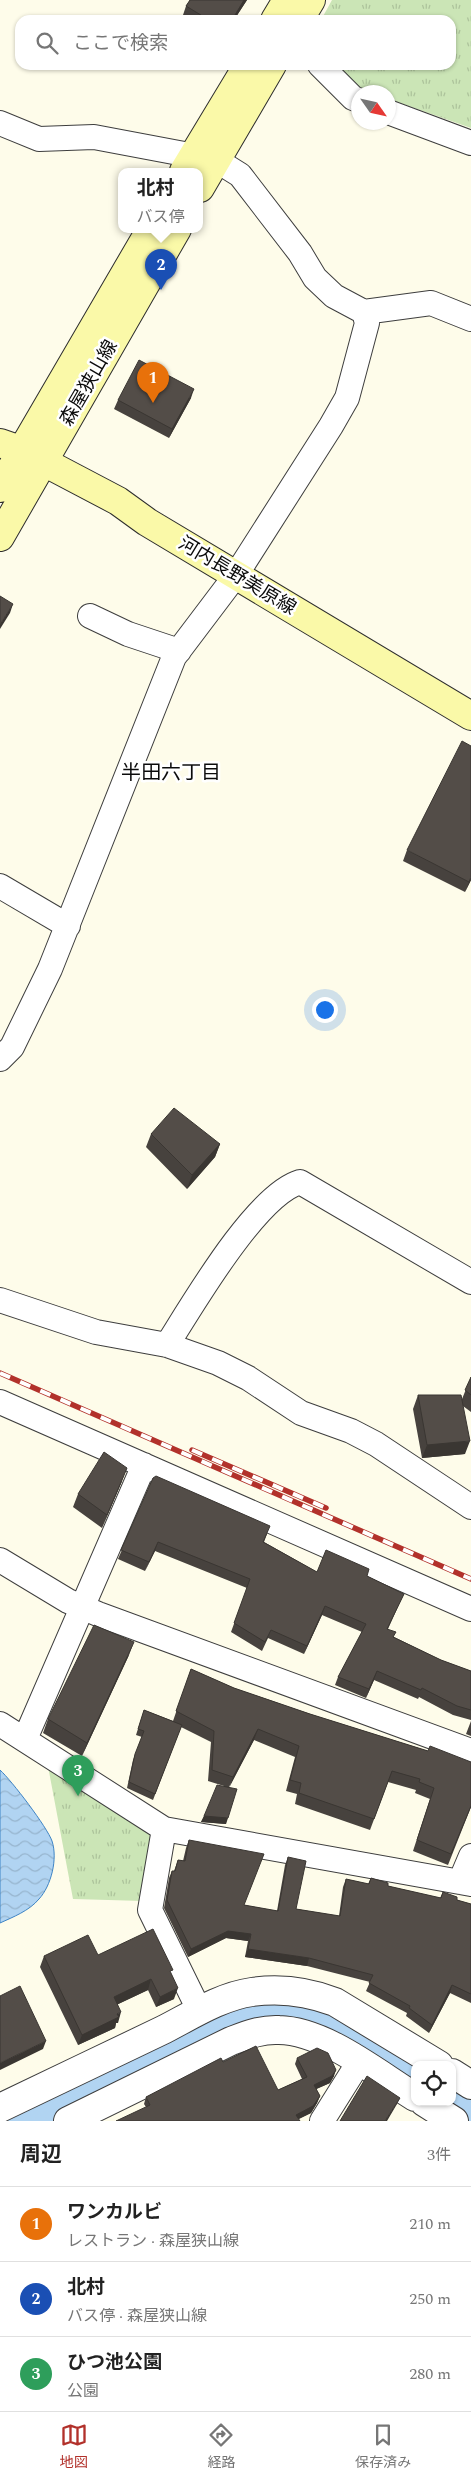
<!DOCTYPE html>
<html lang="ja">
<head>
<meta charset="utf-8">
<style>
	body { margin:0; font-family:Spectral,"Noto Sans JP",serif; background:#f2f2f2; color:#222 }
	.controls { position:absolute; right:15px; bottom:15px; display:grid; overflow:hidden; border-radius:10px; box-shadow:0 1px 4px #0004 }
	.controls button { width:45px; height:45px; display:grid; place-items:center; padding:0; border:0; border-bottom:1px solid #e0e0e0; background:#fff; color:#222; font:25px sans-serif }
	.compass { position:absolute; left:351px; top:85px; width:45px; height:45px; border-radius:50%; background:#fff; box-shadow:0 1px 4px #0004; rotate:124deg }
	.you { position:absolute; left:324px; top:1009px; width:18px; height:18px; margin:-12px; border:4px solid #fff; border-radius:50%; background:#1a73e8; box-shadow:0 0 0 8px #1a73e833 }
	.badge { display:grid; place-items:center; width:32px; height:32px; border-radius:50%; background:#b2312b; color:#fff; font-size:16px; font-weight:700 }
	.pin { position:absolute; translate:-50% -41px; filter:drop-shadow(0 1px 2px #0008) }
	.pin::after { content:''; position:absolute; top:26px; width:18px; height:15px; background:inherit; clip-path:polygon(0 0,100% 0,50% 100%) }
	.popup { position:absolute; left:118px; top:168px; width:85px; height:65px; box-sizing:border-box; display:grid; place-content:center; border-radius:10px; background:#fff; filter:drop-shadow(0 1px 4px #0005); font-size:16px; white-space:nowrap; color:#767676 }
	.popup b { font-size:19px; color:#222 }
	.popup::after { content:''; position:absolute; left:50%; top:100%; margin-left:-10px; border:10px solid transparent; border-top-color:#fff }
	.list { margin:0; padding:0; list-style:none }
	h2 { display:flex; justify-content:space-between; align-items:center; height:65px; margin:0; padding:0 20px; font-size:21px }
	h2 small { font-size:16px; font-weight:400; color:#767676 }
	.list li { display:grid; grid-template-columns:32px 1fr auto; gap:15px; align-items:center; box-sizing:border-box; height:75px; padding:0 20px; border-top:1px solid #e0e0e0 }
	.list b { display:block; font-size:19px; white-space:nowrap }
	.list p { margin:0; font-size:16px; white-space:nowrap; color:#767676 }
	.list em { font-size:16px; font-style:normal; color:#767676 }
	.icon { flex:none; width:28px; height:28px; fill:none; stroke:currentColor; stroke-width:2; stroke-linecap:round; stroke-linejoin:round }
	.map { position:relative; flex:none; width:471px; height:2121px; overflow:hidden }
	.search { position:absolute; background:#fff; box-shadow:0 1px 4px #0004; left:15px; right:15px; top:15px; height:55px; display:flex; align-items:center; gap:12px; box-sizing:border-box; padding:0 18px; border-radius:15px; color:#767676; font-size:19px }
	.sheet { height:290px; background:#fff }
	nav { display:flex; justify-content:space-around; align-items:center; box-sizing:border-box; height:70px; border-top:1px solid #e0e0e0; background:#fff; font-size:14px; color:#767676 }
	nav a { display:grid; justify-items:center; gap:2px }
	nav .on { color:#b2312b }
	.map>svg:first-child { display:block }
	.park { fill:url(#park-tufts) }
	.water { fill:url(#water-waves); stroke:#3d83c5 }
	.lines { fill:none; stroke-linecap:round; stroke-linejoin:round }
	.river { stroke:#b1d4f2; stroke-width:36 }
	.minor-casing { stroke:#3e3e3e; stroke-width:26 }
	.tertiary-casing { stroke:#3e3e3e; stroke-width:30 }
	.secondary-casing { stroke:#2d2d2d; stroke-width:30 }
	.minor { stroke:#fff; stroke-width:24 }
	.tertiary { stroke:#fff; stroke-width:28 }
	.secondary { stroke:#faf9a8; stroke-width:28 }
	.rail-casing { stroke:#b2312b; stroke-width:5.5 }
	.rail { stroke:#fff; stroke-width:4; stroke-dasharray:11; stroke-linecap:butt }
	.wall { fill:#47423e }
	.shaded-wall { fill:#3a3632 }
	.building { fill:#534d48; stroke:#3a3632 }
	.labels { text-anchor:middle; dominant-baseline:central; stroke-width:5; stroke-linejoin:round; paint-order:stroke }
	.street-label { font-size:19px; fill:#0b0b0b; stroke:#fff }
	.neighbourhood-label { font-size:20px; fill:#0b0b0b; stroke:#fff }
</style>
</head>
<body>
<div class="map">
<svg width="471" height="2121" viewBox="0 0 471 2121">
	<defs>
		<pattern id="park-tufts" width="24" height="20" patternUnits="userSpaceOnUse" patternTransform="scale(1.25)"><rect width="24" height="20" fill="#cbe5b6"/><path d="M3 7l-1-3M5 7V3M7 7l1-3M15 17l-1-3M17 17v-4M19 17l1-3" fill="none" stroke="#adc39b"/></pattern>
		<pattern id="water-waves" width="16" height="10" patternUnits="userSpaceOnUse" patternTransform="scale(1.25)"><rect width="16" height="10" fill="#b1d4f2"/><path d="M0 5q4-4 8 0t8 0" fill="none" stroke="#97b5ce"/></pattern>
	</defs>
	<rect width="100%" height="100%" fill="#fefcea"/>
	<path class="park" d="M 332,0 L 471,0 L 471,128 L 389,99 L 388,92 C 358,92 358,86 337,65 L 451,65 L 451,20 L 321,20 Z
		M 47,1761 L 156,1831 L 143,1901 L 73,1899 Z"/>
	<path class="water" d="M 0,1770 C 12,1781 47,1827 52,1841 C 58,1859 51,1886 39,1899 C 29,1911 13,1917 0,1923 Z"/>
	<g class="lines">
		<path class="river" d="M 452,2096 L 471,2108
			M 24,2121 L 222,2024 C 232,2020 241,2015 251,2013 C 314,1999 365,2042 415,2073"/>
		<defs>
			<path id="minor" d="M 320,65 L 353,98 L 358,100
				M 388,112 L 471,143
				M 0,123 L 39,139 L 94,137 L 216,160 L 240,175 L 300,253 L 315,278 L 334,296 L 364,312 L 367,323 L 347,398 L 331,426 L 236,575 L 174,657 L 50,969 L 12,1047 L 0,1059
				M 364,312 L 431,303 L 471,319
				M 90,616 L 128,634 L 179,651
				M 0,886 L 68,926
				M 0,1300 L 96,1332 L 167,1345 L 218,1363 L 248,1378 L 301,1413 L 351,1431 L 376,1444 L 471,1507
				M 167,1345 C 193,1304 256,1195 300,1182 L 471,1282
				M 0,1402 L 471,1609
				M 0,1560 L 68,1601 L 98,1614 L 471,1751
				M 0,1724 L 164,1829 L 471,1884
				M 25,1739 L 144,1465
				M 164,1829 L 150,1910 L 200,2012
				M 460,1882 L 471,1856
				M 322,2121 L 359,2062"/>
			<path id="tertiary" d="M 452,2073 L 471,2085
				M 424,2102 L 454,2121
				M 0,2108 C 55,2082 110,2055 165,2029 C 192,2015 222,1996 252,1992 C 280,1988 309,1992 335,2002 L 439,2065
				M 68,2121 L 231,2041 C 247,2035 262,2029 279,2030 C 325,2031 376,2073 415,2097"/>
			<path id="secondary" d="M 275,20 L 287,0
				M 299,20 L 311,0
				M 184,171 L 248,65
				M 200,188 L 272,65
				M 0,443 L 23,451 L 118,501 L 147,522 L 471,716
				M 0,488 L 151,229
				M 0,537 L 177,229"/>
		</defs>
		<use href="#minor" class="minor-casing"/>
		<use href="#tertiary" class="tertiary-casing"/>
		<use href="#secondary" class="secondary-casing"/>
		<use href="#minor" class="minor"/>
		<use href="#tertiary" class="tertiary"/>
		<use href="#secondary" class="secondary"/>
		<defs>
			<path id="rail" d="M 0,1373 L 471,1579
				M 192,1450 L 326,1508"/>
		</defs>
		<use href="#rail" class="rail-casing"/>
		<use href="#rail" class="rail"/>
	</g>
	<path class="wall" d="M 190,0 L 247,0 L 234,20 L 192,20 L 183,15 L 186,6 Z
		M 191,398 L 169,438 L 114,409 L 118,400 Z
		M 407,850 L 471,880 L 465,892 L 403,861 Z
		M 151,1134 L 220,1144 L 215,1157 L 187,1189 L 146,1147 Z
		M 471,1377 L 471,1412 L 463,1406 L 465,1454 L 422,1458 L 413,1409 L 418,1395 L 462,1399 Z
		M 153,1478 L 267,1534 L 264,1542 L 317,1572 L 367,1576 L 404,1594 L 400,1602 L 388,1629 L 394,1637 L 441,1660 L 471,1671 L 471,1720 L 453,1715 L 419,1697 L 418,1699 L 374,1680 L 366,1698 L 335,1685 L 338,1677 L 362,1632 L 322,1615 L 304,1654 L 268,1638 L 262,1651 L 231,1632 L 247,1588 L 155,1551 L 145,1571 L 118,1559 Z
		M 122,1481 L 102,1528 L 73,1507 L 78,1494 Z
		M 129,1655 L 82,1756 L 43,1733 L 48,1719 Z
		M 191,1669 L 234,1688 L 310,1714 L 428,1751 L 471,1762 L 471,1807 L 448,1865 L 413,1851 L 430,1799 L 415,1793 L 416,1790 L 388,1782 L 370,1830 L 295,1804 L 297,1794 L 286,1791 L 295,1757 L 254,1740 L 229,1787 L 226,1824 L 201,1822 L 204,1816 L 224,1786 L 208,1781 L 211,1742 L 181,1727 L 153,1800 L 127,1788 L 133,1760 L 142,1737 L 136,1735 L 144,1710 L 173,1721 Z
		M 471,1721 L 471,1736 L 466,1734 Z
		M 189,1840 L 244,1905 L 277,1911 L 285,1865 L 288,1857 L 296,1909 L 339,1916 L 343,1887 L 346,1879 L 368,1884 L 371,1878 L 388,1886 L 440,1898 L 443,1892 L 457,1900 L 471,1904 L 471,2003 L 450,1993 L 429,2033 L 406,2016 L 407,2013 L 366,1991 L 370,1982 L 307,1966 L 245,1957 L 248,1941 L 226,1938 L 188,1957 L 164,1908 L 169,1878 L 172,1871 L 174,1871 L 178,1860 L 183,1861 L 186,1848 Z
		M 98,1955 L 171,1974 L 174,1999 L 156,2007 L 148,1990 L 118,2004 L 118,2023 L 116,2023 L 115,2028 L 78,2045 L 40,1967 L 44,1956 Z
		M 297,2058 L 334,2076 L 330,2083 L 316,2089 L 320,2096 L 317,2103 L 311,2113 L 299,2119 L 146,2107 L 144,2104 L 146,2097 L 223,2062 L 278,2090 L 302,2079 L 295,2064 Z"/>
	<path class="shaded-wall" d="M 244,0 L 247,0 L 234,20 L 232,20 Z
		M 194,389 L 191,398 L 169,438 L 172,429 Z
		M 13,604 L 10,613 L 0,629 L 0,625 Z
		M 471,877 L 471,880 L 465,892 Z
		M 220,1144 L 215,1157 L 187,1189 L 192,1175 Z
		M 470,1441 L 465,1454 L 422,1458 L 427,1445 Z
		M 127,1468 L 122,1481 L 102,1528 L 107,1515 Z
		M 158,1542 L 155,1551 L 145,1571 L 149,1562 Z
		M 325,1606 L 322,1615 L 304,1654 L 307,1646 Z
		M 134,1642 L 129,1655 L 82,1756 L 87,1743 Z
		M 377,1671 L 374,1680 L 366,1698 L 369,1689 Z
		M 258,1729 L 254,1740 L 229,1788 L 233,1777 Z
		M 204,1816 L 228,1818 L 226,1824 L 201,1822 Z
		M 228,1931 L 251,1934 L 248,1941 L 226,1938 L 188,1957 L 191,1949 Z
		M 248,1949 L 309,1958 L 307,1966 L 245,1957 Z
		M 151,1979 L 148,1990 L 110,2008 L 114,1997 Z
		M 452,1985 L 450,1993 L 429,2033 L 432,2025 Z
		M 178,1988 L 174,1999 L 156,2007 L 160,1997 Z
		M 121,2012 L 118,2023 L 116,2023 L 115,2028 L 78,2045 L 82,2035 Z
		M 46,2041 L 43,2049 L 0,2070 L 0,2063 Z
		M 336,2070 L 334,2076 L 330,2083 L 312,2091 L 314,2085 Z
		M 320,2096 L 317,2103 L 311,2113 L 294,2121 L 296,2115 Z
		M 400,2098 L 397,2104 L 387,2121 L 385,2121 Z"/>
	<path class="building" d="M 190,0 L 244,0 L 232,20 L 209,20 L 186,6 Z
		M 139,360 L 194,389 L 172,429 L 118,400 Z
		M 0,596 L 13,604 L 0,625 Z
		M 462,741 L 471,746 L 471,877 L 469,882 L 407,850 Z
		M 174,1108 L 220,1144 L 192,1175 L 151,1134 Z
		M 471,1377 L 471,1395 L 465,1390 Z
		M 418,1395 L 461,1395 L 470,1441 L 427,1445 Z
		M 104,1452 L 127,1468 L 107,1515 L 78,1494 Z
		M 156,1476 L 270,1526 L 263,1542 L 317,1572 L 326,1550 L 369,1569 L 367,1576 L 404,1594 L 387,1629 L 396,1632 L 393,1637 L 441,1660 L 471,1671 L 471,1710 L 457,1706 L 422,1688 L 421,1690 L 377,1671 L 369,1689 L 338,1677 L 366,1624 L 325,1606 L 307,1646 L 271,1630 L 265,1642 L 234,1623 L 250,1579 L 158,1542 L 149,1562 L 121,1550 L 153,1478 Z
		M 94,1625 L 134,1642 L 87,1743 L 48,1719 Z
		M 191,1669 L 234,1688 L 310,1714 L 428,1751 L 430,1746 L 471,1762 L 471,1806 L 451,1854 L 417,1840 L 434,1788 L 419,1782 L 420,1779 L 392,1771 L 374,1819 L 299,1793 L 301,1783 L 290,1780 L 299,1746 L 258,1729 L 233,1777 L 212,1770 L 214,1731 L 176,1711 Z
		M 144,1710 L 182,1725 L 155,1794 L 129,1782 L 135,1754 L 144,1731 L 138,1729 Z
		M 217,1785 L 237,1789 L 228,1818 L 204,1816 Z
		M 189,1840 L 264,1854 L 244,1905 L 278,1911 L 288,1857 L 306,1861 L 296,1909 L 340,1916 L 346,1879 L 369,1884 L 371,1878 L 388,1883 L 388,1886 L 441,1898 L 443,1892 L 457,1897 L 457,1900 L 471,1904 L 471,1994 L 452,1985 L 432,2025 L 409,2008 L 410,2006 L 369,1983 L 373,1975 L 309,1958 L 248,1949 L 251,1934 L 228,1931 L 191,1949 L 167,1900 L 172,1871 L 175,1871 L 178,1860 L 185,1861 Z
		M 153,1929 L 173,1970 L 170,1971 L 178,1988 L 160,1997 L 151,1979 L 114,1997 L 121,2012 L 117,2014 L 119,2017 L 82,2035 L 44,1956 L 88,1935 L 98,1955 Z
		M 20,1986 L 46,2041 L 0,2063 L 0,1996 Z
		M 256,2046 L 278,2090 L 307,2077 L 297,2058 L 317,2048 L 328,2053 L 336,2070 L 332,2076 L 314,2085 L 320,2096 L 313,2106 L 296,2115 L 300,2121 L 116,2121 L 150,2105 L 146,2097 L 221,2058 L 223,2062 Z
		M 367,2076 L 400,2098 L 385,2121 L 340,2121 Z"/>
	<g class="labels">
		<g class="street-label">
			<text transform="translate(89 383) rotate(-60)">森屋狭山線</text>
			<text transform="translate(237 576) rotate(31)">河内長野美原線</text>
		</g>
		<g class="neighbourhood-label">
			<text x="171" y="773">半田六丁目</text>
		</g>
	</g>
</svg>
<div class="controls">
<button><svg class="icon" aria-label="locate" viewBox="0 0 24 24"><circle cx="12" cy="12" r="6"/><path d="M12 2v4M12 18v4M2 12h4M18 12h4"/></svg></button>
</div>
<svg class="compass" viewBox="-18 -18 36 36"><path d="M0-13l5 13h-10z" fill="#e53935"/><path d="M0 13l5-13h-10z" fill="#767676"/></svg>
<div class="you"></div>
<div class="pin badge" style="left:153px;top:403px;background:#e8710a">1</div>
<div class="pin badge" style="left:161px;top:290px;background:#1a4fb4">2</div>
<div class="popup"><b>北村</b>バス停</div>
<div class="pin badge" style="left:78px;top:1796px;background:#2e9e5b">3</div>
<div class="search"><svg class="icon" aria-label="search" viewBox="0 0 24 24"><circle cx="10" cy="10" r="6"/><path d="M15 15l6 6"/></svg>ここで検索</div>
</div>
<section class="sheet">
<h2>周辺<small>3件</small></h2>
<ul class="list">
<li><span class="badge" style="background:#e8710a">1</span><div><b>ワンカルビ</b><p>レストラン · 森屋狭山線</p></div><em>210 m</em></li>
<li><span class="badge" style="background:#1a4fb4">2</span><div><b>北村</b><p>バス停 · 森屋狭山線</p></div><em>250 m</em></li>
<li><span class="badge" style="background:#2e9e5b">3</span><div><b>ひつ池公園</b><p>公園</p></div><em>280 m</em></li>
</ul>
</section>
<nav>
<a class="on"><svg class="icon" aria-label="map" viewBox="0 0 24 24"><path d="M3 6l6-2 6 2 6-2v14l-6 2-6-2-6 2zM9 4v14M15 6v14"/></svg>地図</a>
<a><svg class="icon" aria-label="directions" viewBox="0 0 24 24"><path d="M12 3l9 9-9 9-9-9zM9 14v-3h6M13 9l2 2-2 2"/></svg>経路</a>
<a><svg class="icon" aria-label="saved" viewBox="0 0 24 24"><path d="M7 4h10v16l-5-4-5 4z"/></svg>保存済み</a>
</nav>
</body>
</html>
